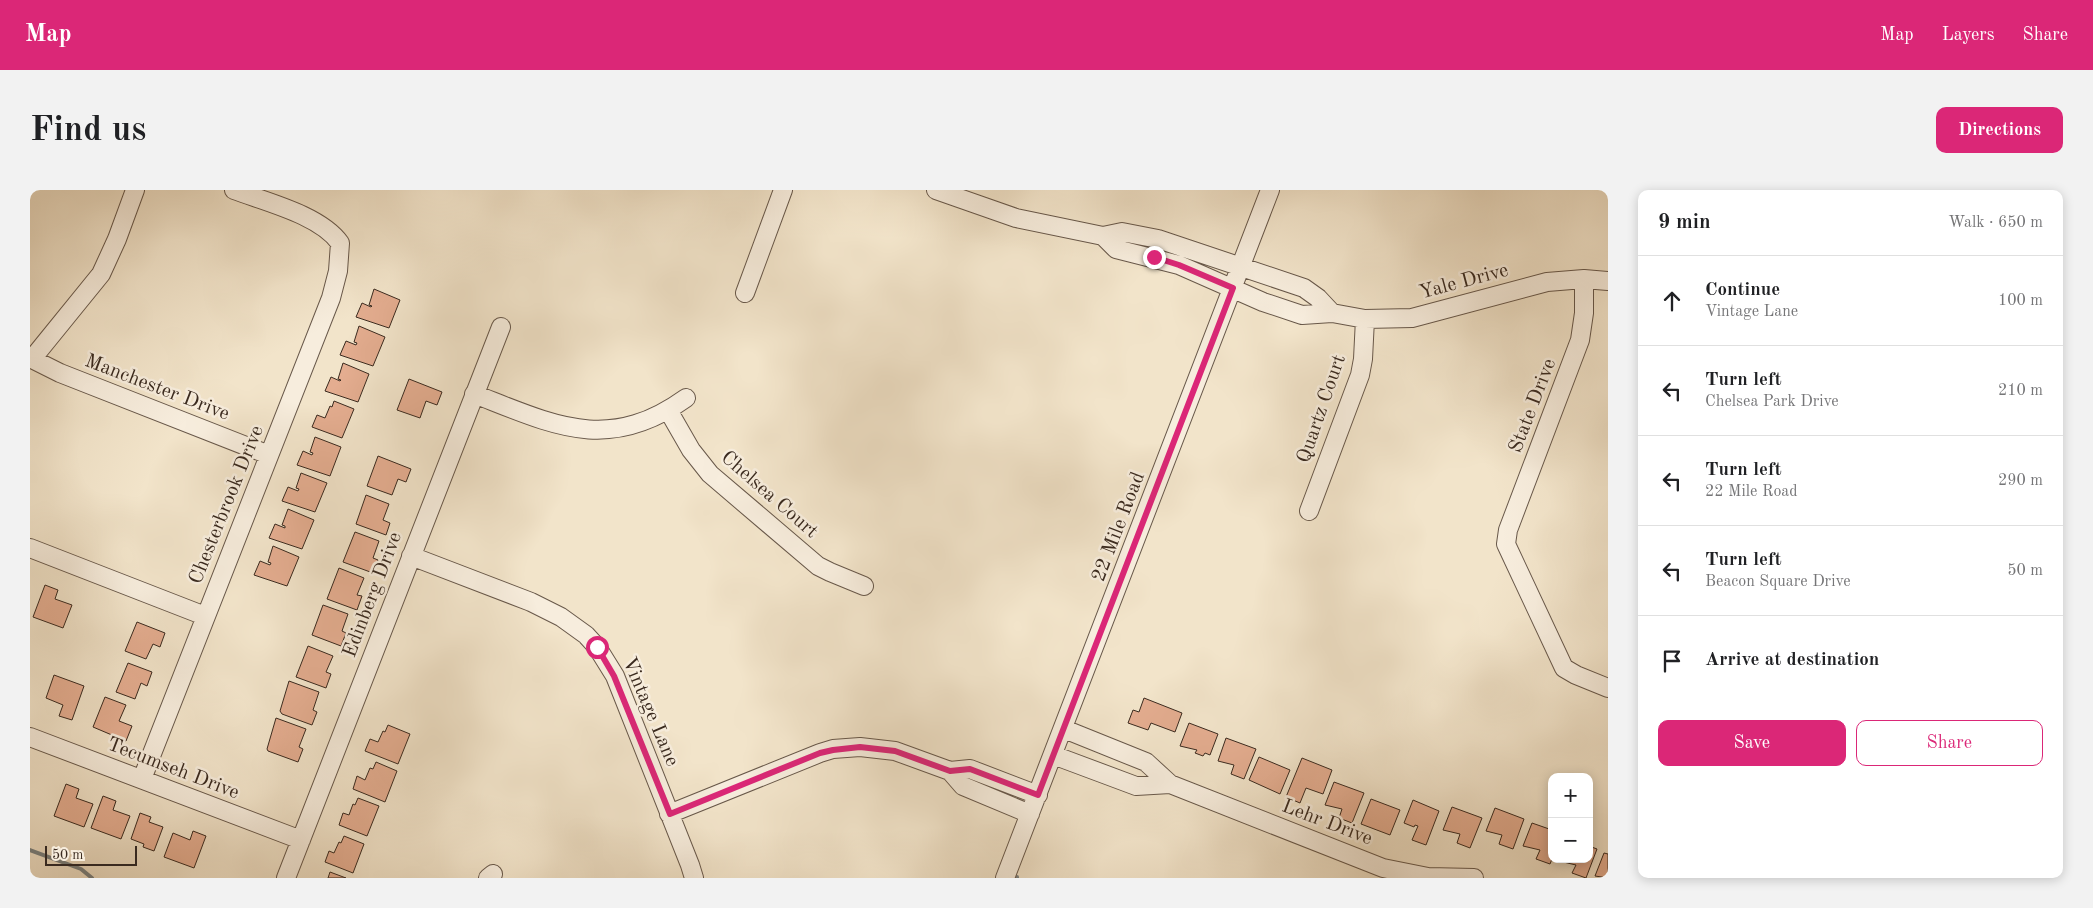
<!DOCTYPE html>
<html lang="en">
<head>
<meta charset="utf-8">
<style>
	body { margin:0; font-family:"Old Standard TT",serif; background:#f2f2f2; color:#202124 }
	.controls { position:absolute; right:15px; bottom:15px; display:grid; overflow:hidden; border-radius:10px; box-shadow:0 2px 12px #0003 }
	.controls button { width:45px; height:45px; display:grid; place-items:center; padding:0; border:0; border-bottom:1px solid #e0e0e0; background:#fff; color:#202124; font:25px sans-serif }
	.scale { position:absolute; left:15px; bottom:12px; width:92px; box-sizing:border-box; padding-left:5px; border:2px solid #3a2a1f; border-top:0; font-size:14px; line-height:18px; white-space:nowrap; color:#3a2a1f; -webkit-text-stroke:4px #f7eddd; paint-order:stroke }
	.stop { position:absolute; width:15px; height:15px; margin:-11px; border:4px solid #db2777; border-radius:50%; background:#fff }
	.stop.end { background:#db2777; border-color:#fff; box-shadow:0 1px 5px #0008 }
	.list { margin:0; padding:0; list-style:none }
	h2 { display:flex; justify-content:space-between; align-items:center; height:65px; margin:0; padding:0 20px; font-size:21px }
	h2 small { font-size:16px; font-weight:400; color:#757577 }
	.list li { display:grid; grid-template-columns:32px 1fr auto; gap:15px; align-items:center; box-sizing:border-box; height:90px; padding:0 20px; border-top:1px solid #e0e0e0 }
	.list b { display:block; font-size:19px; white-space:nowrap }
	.list p { margin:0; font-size:16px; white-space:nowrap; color:#757577 }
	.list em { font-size:16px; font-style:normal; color:#757577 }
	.actions { display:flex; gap:10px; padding:15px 20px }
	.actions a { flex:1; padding:11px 0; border:1px solid #db2777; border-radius:10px; text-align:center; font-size:18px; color:#db2777 }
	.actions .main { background:#db2777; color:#fff }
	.icon { flex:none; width:28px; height:28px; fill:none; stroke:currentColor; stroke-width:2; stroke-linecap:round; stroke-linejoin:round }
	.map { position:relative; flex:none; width:1578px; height:688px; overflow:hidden; border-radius:10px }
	header { display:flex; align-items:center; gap:30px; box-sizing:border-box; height:70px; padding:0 25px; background:#db2777; color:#fff }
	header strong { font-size:24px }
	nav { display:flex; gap:28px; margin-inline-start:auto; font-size:18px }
	.intro { display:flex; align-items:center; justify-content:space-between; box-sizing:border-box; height:120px; padding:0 30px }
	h1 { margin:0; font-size:35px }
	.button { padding:12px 22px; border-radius:10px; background:#db2777; color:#fff; font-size:18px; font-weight:700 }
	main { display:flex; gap:30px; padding:0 30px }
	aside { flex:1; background:#fff; border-radius:10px; box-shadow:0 2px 12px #0003 }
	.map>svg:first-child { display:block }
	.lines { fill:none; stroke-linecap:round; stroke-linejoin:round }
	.stream { stroke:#788181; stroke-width:4 }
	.building { fill:#e4ad90; stroke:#3a2a1f }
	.minor-casing { stroke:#68584a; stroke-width:20 }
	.minor { stroke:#f7eddd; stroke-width:18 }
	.route { stroke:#db2777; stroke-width:6 }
	.labels { text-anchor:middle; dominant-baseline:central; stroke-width:5; stroke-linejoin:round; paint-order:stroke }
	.street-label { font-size:20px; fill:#3a2a1f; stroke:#f7eddd }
</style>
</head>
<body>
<header>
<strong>Map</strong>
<nav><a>Map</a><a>Layers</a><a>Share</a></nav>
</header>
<div class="intro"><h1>Find us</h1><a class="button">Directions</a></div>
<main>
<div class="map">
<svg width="1578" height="688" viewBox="0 0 1578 688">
	<rect width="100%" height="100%" fill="#f2e4ca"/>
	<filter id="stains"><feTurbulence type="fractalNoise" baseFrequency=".004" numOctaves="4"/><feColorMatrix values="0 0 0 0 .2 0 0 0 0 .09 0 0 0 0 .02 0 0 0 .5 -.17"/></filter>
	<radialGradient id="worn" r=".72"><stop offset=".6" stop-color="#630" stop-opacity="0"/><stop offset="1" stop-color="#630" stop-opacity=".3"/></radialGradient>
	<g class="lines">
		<path class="stream" d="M 0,660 L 51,679 L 62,688
			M 987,688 L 987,687"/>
	</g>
	<path class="building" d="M 344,99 L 370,110 L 359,138 L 326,127 L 332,113 L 341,117 L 342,116 L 339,115 Z
		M 329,136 L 355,147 L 343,176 L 310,165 L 316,151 L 326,155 L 327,153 L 324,152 Z
		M 313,173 L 339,184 L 328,212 L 295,201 L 301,187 L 310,191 L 311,190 L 308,189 Z
		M 379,189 L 412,202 L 407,215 L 396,211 L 390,228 L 367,220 Z
		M 304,211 L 324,219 L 312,248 L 282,237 L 287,225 L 295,228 L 300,216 L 302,217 Z
		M 285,247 L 311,257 L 300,286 L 267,275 L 273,261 L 282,265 L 283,263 L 280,262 Z
		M 348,266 L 381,279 L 376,292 L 368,289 L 362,305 L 337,296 Z
		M 271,283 L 297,293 L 285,322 L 252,311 L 258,297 L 268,301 L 269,299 L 266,298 Z
		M 336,305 L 359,314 L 353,330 L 360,333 L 356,345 L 326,334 Z
		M 258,319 L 284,330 L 272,359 L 239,348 L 245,334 L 255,338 L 255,336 L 252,335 Z
		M 325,342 L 349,351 L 343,368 L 348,370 L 343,383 L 313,372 Z
		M 243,356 L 269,367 L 257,396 L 224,385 L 230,371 L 240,375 L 241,373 L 238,372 Z
		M 309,378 L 334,388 L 327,405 L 332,406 L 327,420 L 297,409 Z
		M 15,395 L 28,400 L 25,409 L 42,415 L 33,438 L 3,427 Z
		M 293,415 L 318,424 L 312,441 L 316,443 L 311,456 L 282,445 Z
		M 107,432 L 135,443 L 130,457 L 123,454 L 116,469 L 95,461 Z
		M 278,456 L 303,466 L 296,482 L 301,484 L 296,498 L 266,487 Z
		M 98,473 L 122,482 L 117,496 L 111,493 L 105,509 L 86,502 Z
		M 24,485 L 54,496 L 42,530 L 29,526 L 33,515 L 16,508 Z
		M 259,491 L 289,502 L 283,520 L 287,522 L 282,535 L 252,524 L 250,521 Z
		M 75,507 L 96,515 L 89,531 L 102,536 L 96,551 L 63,537 Z
		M 1114,508 L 1152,523 L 1145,542 L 1121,533 L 1118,540 L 1098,533 L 1103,520 L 1109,522 Z
		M 246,528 L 276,539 L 269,557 L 273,559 L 268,572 L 238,561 L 237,559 Z
		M 1159,533 L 1188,544 L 1180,565 L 1175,563 L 1173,566 L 1165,563 L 1167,560 L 1150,556 Z
		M 358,535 L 380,544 L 368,574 L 335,561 L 340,549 L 348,552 L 353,541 L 355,542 Z
		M 1196,548 L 1226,559 L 1214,589 L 1201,584 L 1204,575 L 1188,571 Z
		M 1229,567 L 1260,580 L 1250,604 L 1219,590 Z
		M 1272,568 L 1302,580 L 1293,604 L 1276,598 L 1270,613 L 1256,607 Z
		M 346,572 L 367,581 L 355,612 L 323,599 L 327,586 L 335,590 L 340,578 L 343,579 Z
		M 1304,592 L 1334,603 L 1322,633 L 1309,628 L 1312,619 L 1295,615 Z
		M 36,594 L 49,599 L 46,608 L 63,614 L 54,637 L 24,626 Z
		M 73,606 L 86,611 L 83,620 L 100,626 L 91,649 L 61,638 Z
		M 328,608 L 349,616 L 337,646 L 309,635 L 313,623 L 319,625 L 323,614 L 325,615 Z
		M 1341,609 L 1370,620 L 1360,645 L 1331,634 Z
		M 1383,610 L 1409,621 L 1396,655 L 1382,650 L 1388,636 L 1385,635 L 1384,637 L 1374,633 Z
		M 1422,617 L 1452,628 L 1440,658 L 1427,653 L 1430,644 L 1413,640 Z
		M 1465,618 L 1494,629 L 1483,659 L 1469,654 L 1472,645 L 1456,641 Z
		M 110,623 L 121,627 L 119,632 L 133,637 L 124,661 L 113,657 L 114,654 L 101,649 Z
		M 1502,633 L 1522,640 L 1522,669 L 1520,674 L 1506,669 L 1510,660 L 1493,656 Z
		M 163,641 L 176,646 L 164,678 L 134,667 L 143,643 L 160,650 Z
		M 314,646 L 334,654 L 323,683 L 295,672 L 299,661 L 304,663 L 309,652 L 311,653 Z
		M 1559,656 L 1567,659 L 1556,688 L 1542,683 L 1546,675 L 1529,671 L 1530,669 L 1559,669 Z
		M 1574,663 L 1578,664 L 1578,688 L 1565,686 Z
		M 300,682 L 316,688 L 298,688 Z"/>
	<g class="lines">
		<defs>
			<path id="minor" d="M 906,0 L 986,28 L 1073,46 L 1092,42 L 1128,49 L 1274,98 L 1288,108 L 1302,123
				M 1073,46 L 1086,59 L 1149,75 L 1233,112 L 1272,125 L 1302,123 L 1335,129 L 1382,128 L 1517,92 L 1554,89 L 1578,91
				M 1554,89 L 1554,123 L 1550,150 L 1478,340 L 1476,354 L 1534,478 L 1546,485 L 1578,498
				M 715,103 L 753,0
				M 0,168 L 30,183 L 239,265
				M 2,169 L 71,84 L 87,49 L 105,0
				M 444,204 C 524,235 578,264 656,208
				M 638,220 L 661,260 L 680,284 L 788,376 L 800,382 L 834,396
				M 1279,321 L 1330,185 L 1333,169 L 1335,129
				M 0,358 L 175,426
				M 381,366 L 501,412 L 531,427 L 556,445 L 567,457 L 585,486 L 660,675 L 664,688
				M 1034,539 L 1116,572 L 1140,594 L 1353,678 L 1398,687 L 1444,688
				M 0,547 L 271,650
				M 1023,565 L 1106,596 L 1140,594
				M 920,581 L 933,596 L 1000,624
				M 112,589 L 301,108 L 308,81 L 310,53 C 290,25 236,12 204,0
				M 639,624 L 790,563 L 803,559 L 830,557 L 865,561 L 920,581 L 940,579 L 1008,605
				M 256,688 L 471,137
				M 458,688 L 463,684
				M 975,688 L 1240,0"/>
		</defs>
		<use href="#minor" class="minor-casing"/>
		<use href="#minor" class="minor"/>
	</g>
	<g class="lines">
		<path class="route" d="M 567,457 L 584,486 L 640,624 L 790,563 L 803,560 L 830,557 L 865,561 L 920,581 L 940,579 L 1008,605 L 1203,98 L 1149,75 L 1124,67"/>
	</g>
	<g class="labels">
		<g class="street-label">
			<text transform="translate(1434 92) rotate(-15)">Yale Drive</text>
			<text transform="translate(127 198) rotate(21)">Manchester Drive</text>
			<text transform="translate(1503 216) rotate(-69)">State Drive</text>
			<text transform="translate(1292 219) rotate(-71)">Quartz Court</text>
			<text transform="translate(739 305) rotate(41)">Chelsea Court</text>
			<text transform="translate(197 315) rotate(-68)">Chesterbrook Drive</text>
			<text transform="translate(1089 337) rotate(-69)">22 Mile Road</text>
			<text transform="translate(343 405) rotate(-69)">Edinberg Drive</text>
			<text transform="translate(620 522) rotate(67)">Vintage Lane</text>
			<text transform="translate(143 579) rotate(21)">Tecumseh Drive</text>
			<text transform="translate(1297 633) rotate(21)">Lehr Drive</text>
		</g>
	</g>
	<rect width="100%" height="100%" filter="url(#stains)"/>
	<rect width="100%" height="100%" fill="url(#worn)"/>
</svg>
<div class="controls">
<button>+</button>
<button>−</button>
</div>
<div class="scale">50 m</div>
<div class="stop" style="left:567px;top:457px"></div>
<div class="stop end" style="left:1124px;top:67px"></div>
</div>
<aside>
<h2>9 min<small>Walk · 650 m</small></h2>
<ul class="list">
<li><svg class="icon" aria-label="ahead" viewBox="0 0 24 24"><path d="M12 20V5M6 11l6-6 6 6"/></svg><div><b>Continue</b><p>Vintage Lane</p></div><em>100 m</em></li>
<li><svg class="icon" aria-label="left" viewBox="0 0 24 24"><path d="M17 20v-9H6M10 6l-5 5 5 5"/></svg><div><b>Turn left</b><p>Chelsea Park Drive</p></div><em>210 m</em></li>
<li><svg class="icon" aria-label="left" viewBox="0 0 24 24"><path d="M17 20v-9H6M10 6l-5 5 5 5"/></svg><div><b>Turn left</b><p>22 Mile Road</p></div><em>290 m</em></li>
<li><svg class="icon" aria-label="left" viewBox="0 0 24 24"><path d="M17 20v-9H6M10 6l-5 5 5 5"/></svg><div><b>Turn left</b><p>Beacon Square Drive</p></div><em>50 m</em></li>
<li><svg class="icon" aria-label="arrive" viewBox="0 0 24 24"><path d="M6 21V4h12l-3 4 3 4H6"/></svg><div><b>Arrive at destination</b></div></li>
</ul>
<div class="actions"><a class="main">Save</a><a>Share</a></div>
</aside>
</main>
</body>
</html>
